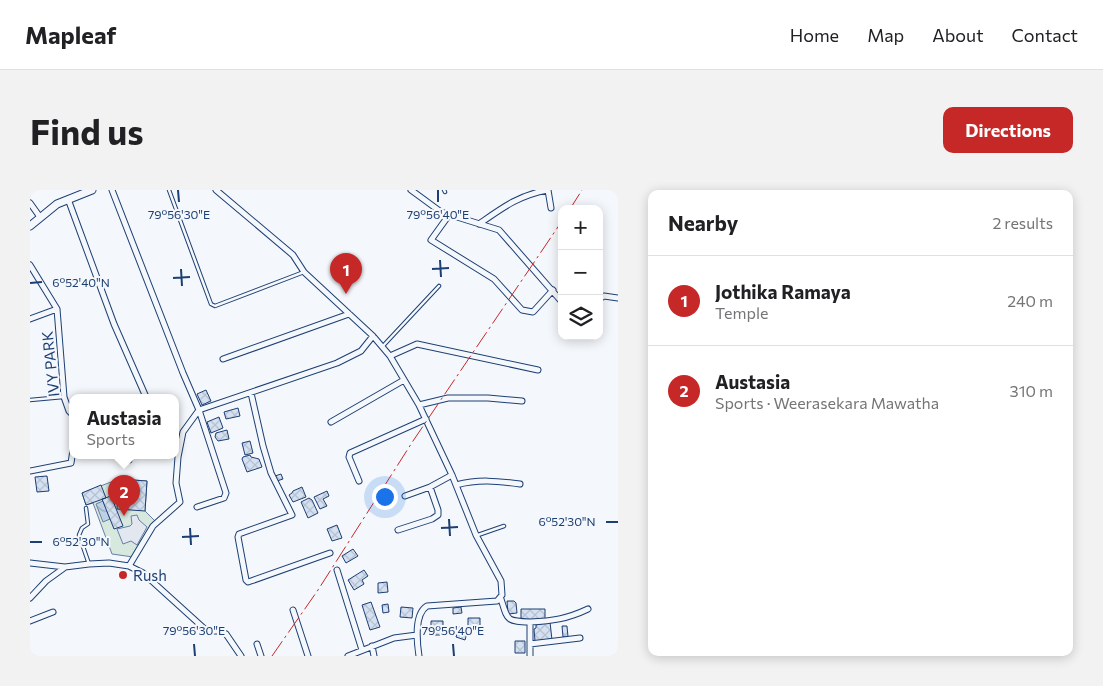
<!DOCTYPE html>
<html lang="en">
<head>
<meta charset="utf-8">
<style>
	body { margin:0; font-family:Commissioner,sans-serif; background:#f2f2f2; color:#202124 }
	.controls { position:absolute; right:15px; top:15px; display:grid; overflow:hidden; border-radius:10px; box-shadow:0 2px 12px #0003 }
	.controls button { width:45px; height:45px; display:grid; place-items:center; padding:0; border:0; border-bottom:1px solid #e0e0e0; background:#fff; color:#202124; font:25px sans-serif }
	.you { position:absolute; left:354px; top:306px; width:18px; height:18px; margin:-12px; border:4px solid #fff; border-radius:50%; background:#1a73e8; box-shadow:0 0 0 8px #1a73e833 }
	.badge { display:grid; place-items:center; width:32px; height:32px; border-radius:50%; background:#c62828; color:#fff; font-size:16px; font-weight:700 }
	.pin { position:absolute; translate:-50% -41px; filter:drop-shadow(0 1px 2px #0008) }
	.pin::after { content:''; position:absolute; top:26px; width:18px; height:15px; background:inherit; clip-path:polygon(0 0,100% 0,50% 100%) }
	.popup { position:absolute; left:39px; top:204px; width:110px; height:65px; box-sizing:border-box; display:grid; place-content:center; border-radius:10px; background:#fff; filter:drop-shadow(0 1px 4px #0005); font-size:16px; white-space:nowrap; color:#757577 }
	.popup b { font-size:19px; color:#202124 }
	.popup::after { content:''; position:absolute; left:50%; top:100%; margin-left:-10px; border:10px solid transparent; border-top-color:#fff }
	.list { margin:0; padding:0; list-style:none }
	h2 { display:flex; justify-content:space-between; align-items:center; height:65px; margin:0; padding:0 20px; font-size:21px }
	h2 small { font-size:16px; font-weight:400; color:#757577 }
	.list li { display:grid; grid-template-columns:32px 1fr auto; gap:15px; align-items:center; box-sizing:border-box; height:90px; padding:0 20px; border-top:1px solid #e0e0e0 }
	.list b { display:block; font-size:19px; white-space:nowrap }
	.list p { margin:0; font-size:16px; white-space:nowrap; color:#757577 }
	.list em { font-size:16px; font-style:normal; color:#757577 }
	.icon { flex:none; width:28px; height:28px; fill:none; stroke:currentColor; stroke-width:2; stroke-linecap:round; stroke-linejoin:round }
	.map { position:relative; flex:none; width:588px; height:466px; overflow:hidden; border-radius:10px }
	header { display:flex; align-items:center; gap:30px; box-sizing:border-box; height:70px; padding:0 25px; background:#fff; border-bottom:1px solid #e0e0e0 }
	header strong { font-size:24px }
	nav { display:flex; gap:28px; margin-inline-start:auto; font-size:18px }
	.intro { display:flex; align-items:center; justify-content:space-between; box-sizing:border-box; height:120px; padding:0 30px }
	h1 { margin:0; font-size:35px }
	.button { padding:12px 22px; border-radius:10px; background:#c62828; color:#fff; font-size:18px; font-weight:700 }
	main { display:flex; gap:30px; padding:0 30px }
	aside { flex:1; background:#fff; border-radius:10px; box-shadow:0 2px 12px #0003 }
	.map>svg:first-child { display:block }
	.pitch { fill:#d7e8df; stroke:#687fa3 }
	.parking { fill:#e3e8f0; stroke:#687fa3 }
	.water { fill:url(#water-waves); stroke:#687fa3 }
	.building { fill:url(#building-cross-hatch); stroke:#1d3f73 }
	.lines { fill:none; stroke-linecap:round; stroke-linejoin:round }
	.lane-casing { stroke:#1d3f73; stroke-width:4.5 }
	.street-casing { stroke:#1d3f73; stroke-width:7 }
	.secondary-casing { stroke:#1d3f73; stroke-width:9 }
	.lane { stroke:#f4f7fb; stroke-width:2.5 }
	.street { stroke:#f4f7fb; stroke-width:5 }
	.secondary { stroke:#f4f7fb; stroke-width:7 }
	.power { stroke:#c62828; stroke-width:1; stroke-dasharray:18 4 2.5 4; stroke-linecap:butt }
	.ticks { fill:none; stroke:#1d3f73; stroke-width:2 }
	.poi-dot { fill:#c62828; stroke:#f4f7fb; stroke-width:2 }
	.labels { text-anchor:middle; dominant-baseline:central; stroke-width:4; stroke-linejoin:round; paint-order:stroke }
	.street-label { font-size:15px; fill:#1d3f73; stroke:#f4f7fb }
	.poi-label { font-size:15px; fill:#1d3f73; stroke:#f4f7fb; text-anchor:start }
	.ticks-label { font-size:12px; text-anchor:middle; fill:#1d3f73; stroke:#f4f7fb; stroke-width:4; stroke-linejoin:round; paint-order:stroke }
</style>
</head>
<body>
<header>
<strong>Mapleaf</strong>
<nav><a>Home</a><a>Map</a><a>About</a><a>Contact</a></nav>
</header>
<div class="intro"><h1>Find us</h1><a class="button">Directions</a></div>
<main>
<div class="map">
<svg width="588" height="466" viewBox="0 0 588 466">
	<defs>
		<pattern id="water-waves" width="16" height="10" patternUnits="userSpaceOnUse" patternTransform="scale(1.25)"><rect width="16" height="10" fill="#bed0e5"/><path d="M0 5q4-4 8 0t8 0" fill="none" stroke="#9aaabe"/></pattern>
		<pattern id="building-cross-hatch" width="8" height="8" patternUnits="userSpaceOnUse" patternTransform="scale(1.25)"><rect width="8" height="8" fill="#d5e0f0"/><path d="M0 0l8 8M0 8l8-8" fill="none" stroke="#b6c1d1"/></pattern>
	</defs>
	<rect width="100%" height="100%" fill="#f4f7fb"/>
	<path class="pitch" d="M 89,289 L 117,291 L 115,321 L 125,331 L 121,334 L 103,367 L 82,364 L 63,313 L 56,315 L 52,303 Z"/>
	<path class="parking" d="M 107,325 L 109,330 L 117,337 L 107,355 L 101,351 L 93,354 L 87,339 L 100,336 L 102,334 L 101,326 Z"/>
	<path class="water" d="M 73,311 L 80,329 L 73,332 L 66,314 Z"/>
	<path class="building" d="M 176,200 L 181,211 L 172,215 L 167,204 Z
		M 208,218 L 210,226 L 196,229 L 194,222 Z
		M 189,227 L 193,238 L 181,243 L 177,232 Z
		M 197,240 L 199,249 L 188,251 L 185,247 L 186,243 Z
		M 220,251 L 223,263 L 215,265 L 212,253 Z
		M 220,265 L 221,267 L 229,269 L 232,277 L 217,282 L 212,269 L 213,267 Z
		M 251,284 L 253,289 L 247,291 L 245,286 Z
		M 17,286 L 19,301 L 7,302 L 5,287 Z
		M 89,289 L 117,291 L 115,321 L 87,319 Z
		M 71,295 L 76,308 L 56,315 L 52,303 Z
		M 272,297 L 276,307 L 263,312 L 259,305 L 262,303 L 263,301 Z
		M 297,301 L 299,306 L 293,309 L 297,316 L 290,319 L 284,307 Z
		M 81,306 L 93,336 L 84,339 L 72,309 Z
		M 279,308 L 282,310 L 288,323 L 278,328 L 271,312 Z
		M 307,335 L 312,348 L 302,351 L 297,339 Z
		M 323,359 L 328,366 L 316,373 L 312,366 Z
		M 334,380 L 338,386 L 332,390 L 334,394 L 324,400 L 318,390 Z
		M 357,392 L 358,402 L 348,403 L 348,393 Z
		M 477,411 L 484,411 L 486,413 L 487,423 L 478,424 Z
		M 341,412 L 350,437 L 340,440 L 332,415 Z
		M 358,414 L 359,422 L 353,423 L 352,415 Z
		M 371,417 L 383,418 L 382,428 L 370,427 Z
		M 431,417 L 432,423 L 423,424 L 423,418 Z
		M 491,419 L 515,419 L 515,429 L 491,430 Z
		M 438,428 L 450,428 L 450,437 L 438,437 Z
		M 401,431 L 413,431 L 413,445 L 401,445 Z
		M 520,432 L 522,450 L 505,451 L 504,439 L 506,438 L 506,435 Z
		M 532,436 L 537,436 L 538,447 L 533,447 Z
		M 429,437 L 438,440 L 435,450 L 426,447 Z
		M 485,451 L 495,451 L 495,463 L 485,463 Z"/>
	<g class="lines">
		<defs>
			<path id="lane" d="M 139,0 L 181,114 L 185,116 L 274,82
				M 414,0 L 415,2
				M 352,157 L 409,96
				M 0,210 L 33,207
				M 56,318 L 58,334 L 52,338 L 49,345 L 59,374
				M 448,345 L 474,336"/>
			<path id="street" d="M 82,0 L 153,183 L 169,220 L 196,303 L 194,308 L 167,317
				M 186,0 L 263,65 L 274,82 L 343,146 L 360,166 L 389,215 L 422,285 L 446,345 L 471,391 L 472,405 L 467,411 L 397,416 C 384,424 387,453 389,466
				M 381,0 L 411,22 L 469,40 L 532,112
				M 518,0 L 521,18
				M 38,9 L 84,134 L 116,207
				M 0,13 L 10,27
				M 419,25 L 401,50 L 464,89 L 492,120 L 503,122 L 523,100
				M 449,34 C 472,18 489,5 518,0
				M 0,75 L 27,119 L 34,207 L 39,221 L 43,225
				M 569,109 L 574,106 L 588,108
				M 0,129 L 27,119
				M 360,166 L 387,154 L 508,180
				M 193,169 L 319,124
				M 221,203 L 233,256 L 241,283 L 262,325 L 209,344 L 208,347 L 216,390 L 218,392 L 221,391 L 300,363
				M 389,215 L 418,208 L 458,208 L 492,211
				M 301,232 L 374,190
				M 99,270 L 99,265
				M 0,281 L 41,273 L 43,260
				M 329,291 L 319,267 L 320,263 L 396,229
				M 426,295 C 449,289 466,291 490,294
				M 375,306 L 400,297 L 422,285
				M 368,340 L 402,329 L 408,325 L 408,320 L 400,297
				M 0,373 L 35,377 L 59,374 L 79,373 L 99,376 L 113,383 L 177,441 L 190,441 L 196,444 L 211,466
				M 99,376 L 123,336 L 150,312 L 146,293 L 148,267 L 153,242 L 169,220 L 307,173 L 331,161 L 343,146
				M 307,380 L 332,460
				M 0,408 L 16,391 L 34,378
				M 471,409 C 478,431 476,431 500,432 L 500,466
				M 263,420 L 278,466
				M 0,431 L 23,422
				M 500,432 C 522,431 537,429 558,419
				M 227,454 L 231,466
				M 500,454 L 550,448
				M 342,456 L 344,466
				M 318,466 L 364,448 L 387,445"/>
			<path id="secondary" d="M 0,36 L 27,14 L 62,0"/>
		</defs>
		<use href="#lane" class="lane-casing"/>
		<use href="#street" class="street-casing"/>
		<use href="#secondary" class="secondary-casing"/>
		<use href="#lane" class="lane"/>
		<use href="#street" class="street"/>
		<use href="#secondary" class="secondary"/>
		<path class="power" d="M 540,19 L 552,0
			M 242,466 L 288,400 L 383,251 L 532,31"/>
	</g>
	<path class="ticks" d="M 148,0 L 149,12M 408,0 L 408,12M 410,70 L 411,87M 151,79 L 152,96M 402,79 L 419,78M 143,88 L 160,87M 0,93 L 12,92M 419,329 L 420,346M 576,332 L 588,332M 160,338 L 161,355M 411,338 L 428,337M 152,347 L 169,346M 0,352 L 12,352M 164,454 L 165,466M 423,454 L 424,466"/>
	<circle class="poi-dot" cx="93" cy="385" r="5"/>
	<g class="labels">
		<g class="street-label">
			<text transform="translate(20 174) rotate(-96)">IVY PARK</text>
		</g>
		<g class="poi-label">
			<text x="103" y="385">Rush</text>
		</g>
	</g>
	<g class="ticks-label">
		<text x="149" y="29">79°56'30"E</text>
		<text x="408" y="29">79°56'40"E</text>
		<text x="51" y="97">6°52'40"N</text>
		<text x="537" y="336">6°52'30"N</text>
		<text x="51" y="356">6°52'30"N</text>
		<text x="164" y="445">79°56'30"E</text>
		<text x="423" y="445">79°56'40"E</text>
	</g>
</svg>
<div class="controls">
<button>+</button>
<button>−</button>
<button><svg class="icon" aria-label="layers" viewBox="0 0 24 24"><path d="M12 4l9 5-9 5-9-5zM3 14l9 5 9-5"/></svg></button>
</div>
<div class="you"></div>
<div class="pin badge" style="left:316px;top:104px">1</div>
<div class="pin badge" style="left:94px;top:326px">2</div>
<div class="popup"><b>Austasia</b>Sports</div>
</div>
<aside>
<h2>Nearby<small>2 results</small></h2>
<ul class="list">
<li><span class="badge">1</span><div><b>Jothika Ramaya</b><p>Temple</p></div><em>240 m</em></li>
<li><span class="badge">2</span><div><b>Austasia</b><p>Sports · Weerasekara Mawatha</p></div><em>310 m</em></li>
</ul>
</aside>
</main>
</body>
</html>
